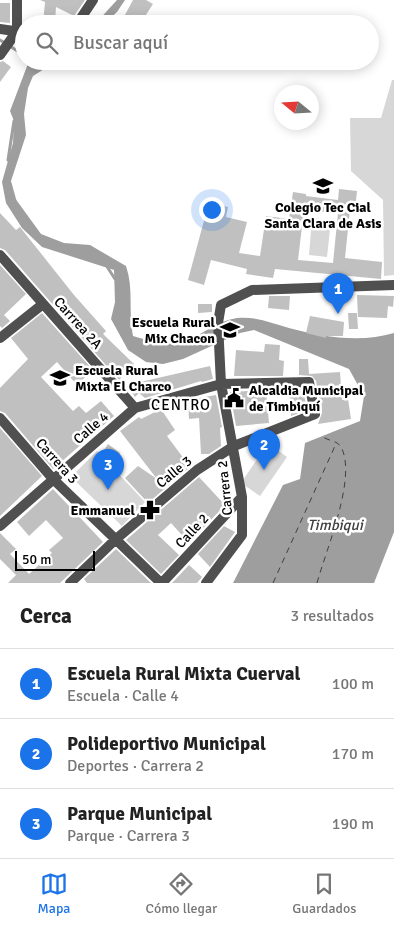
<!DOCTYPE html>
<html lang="es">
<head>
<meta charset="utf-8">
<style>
	body { margin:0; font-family:Signika,sans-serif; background:#f2f2f2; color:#222 }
	.compass { position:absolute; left:274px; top:85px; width:45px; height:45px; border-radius:50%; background:#fff; box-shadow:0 2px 12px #0003; rotate:288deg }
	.scale { position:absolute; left:15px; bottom:12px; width:80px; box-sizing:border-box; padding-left:5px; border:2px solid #000; border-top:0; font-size:14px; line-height:18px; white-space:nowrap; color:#000; -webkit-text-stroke:4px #fff; paint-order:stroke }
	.you { position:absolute; left:211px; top:209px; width:18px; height:18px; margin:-12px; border:4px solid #fff; border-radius:50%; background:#1a73e8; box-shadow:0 0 0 8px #1a73e833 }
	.badge { display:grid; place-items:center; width:32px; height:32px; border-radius:50%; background:#1a73e8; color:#fff; font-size:16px; font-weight:700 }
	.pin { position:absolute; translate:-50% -41px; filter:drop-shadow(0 1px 2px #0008) }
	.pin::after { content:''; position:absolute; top:26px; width:18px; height:15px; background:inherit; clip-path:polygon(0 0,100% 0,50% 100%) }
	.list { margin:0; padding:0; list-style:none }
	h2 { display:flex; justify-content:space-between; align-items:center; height:65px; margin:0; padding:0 20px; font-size:21px }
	h2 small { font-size:16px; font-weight:400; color:#767676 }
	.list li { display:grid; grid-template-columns:32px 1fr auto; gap:15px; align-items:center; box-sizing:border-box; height:70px; padding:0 20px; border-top:1px solid #e0e0e0 }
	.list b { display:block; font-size:19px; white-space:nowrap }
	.list p { margin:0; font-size:16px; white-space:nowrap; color:#767676 }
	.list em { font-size:16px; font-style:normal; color:#767676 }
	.icon { flex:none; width:28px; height:28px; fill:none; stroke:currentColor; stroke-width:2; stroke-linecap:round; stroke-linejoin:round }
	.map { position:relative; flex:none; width:394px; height:583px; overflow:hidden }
	.search { position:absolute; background:#fff; box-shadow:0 2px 12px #0003; left:15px; right:15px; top:15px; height:55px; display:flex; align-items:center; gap:12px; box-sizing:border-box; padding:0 18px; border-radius:28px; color:#767676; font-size:19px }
	.sheet { height:275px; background:#fff }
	nav { display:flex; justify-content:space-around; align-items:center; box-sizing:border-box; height:70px; border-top:1px solid #e0e0e0; background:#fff; font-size:14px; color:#767676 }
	nav a { display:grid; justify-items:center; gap:2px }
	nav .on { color:#1a73e8 }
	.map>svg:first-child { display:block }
	.green { fill:#d7d7d7 }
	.water { fill:#9e9e9e }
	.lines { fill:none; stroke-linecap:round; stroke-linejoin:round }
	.stream { stroke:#9e9e9e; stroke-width:3 }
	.ferry { stroke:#3f3f3f; stroke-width:1; stroke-dasharray:6 5; stroke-linecap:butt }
	.building { fill:#c0c0c0; fill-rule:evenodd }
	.street { stroke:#505050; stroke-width:10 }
	.labels { text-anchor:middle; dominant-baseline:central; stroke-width:5; stroke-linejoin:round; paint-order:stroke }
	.poi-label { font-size:14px; font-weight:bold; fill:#000; stroke:#fff; text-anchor:end }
	.street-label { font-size:14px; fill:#000; stroke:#fff }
	.neighbourhood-label { font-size:15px; letter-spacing:1px; fill:#000; stroke:#fff }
	.water-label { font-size:15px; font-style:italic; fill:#3f3f3f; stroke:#fff }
</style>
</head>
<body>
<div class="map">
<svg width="394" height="583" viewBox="0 0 394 583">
	<rect width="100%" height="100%" fill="#fff"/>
	<path class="green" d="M 392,80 L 394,80 L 394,275 L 384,276 L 383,200 L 351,171 L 350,118 L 381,118 Z
		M 312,218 L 331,220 L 327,257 L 309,255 Z
		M 268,443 L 287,457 L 260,496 L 241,483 Z
		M 97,451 L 145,502 L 122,526 L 71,477 Z"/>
	<path class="water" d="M 117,0 L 125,0 L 117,12 L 104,24 L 95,24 Z
		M 29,61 L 57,61 L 33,76 L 28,88 L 24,114 L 26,135 L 11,181 L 12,194 L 41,234 L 64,243 L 90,245 L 126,266 C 134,289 128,312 133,336 C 151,342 174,346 192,338 C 207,331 221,320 237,318 C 256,316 271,323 289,328 C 322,337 361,343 394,333 L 394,532 L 374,583 L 233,583 L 283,485 L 300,479 L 305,443 L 360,421 L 364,396 L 349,369 L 254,330 L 240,333 L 183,359 L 163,364 L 146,362 L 128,350 L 111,319 L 115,302 L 114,270 L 42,247 L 22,228 L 6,203 L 2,182 L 13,143 L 14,121 L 10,111 Z"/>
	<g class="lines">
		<path class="stream" d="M 0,40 L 24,55
			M 8,160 L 14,121
			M 10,183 L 15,201
			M 106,265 L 115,279"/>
		<path class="ferry" d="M 273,583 L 335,446
			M 317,583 C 326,550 356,480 342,449 C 338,439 327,442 321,435"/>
	</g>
	<path class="building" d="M 40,0 L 85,0 L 74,16 L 56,7 L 55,24 L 43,24 L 45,2 Z
		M 133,0 L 146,0 L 153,4 L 140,24 L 120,24 Z
		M 0,3 L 10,3 L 10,23 L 0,22 Z
		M 3,61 L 11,67 L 0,82 L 0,62 Z
		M 339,189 L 357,191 L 355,210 L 350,210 L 345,258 L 382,262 L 381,279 L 275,269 L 273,278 L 246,274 L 247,269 L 211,260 L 204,285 L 188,280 L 209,202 L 228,207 L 226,217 L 247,222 L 239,253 L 260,256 L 266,216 L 289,219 L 293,192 L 306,194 L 306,196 L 338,200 ZM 304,210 L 338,213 L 333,263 L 298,260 Z
		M 0,213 L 16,230 L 20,227 L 74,295 L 106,331 L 103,334 L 134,364 L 119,380 L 5,250 L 0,248 Z
		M 0,265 L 26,294 L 4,315 L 10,321 L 2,328 L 0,326 Z
		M 357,295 L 394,296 L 393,307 L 388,306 L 387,318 L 358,317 Z
		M 269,296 L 290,296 L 289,310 L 268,308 Z
		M 198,304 L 212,304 L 212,312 L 198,313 Z
		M 42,313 L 93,370 L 77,385 L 57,362 L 41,377 L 73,411 L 79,406 L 86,413 L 101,401 L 114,416 L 53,469 L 5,413 L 0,411 L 0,388 L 28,359 L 11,338 Z
		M 348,313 L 357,313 L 358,329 L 349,329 Z
		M 310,316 L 344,322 L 343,336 L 326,336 L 326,338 L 306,333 Z
		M 265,344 L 280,345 L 279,360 L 284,361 L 283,376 L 234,376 L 236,350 L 264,352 Z
		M 299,359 L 308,359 L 309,374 L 340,372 L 342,400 L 348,399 L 351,419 L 318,424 L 322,413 L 316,381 L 312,376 L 299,375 Z
		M 210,366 L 213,379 L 202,382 L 201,381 L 145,398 L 139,393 L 135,397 L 127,385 Z
		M 289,389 L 303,389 L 307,410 L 291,416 Z
		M 266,390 L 269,423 L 236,426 L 230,392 Z
		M 216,395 L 222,427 L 220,428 L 221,446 L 209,454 L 201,454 L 199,418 L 189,419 L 188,400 Z
		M 161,409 L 175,430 L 167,436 L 190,467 L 148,503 L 125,478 L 138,466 L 157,479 L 120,431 L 139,417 L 141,419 Z
		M 0,428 L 42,476 L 0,516 Z
		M 108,444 L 120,453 L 112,465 L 100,456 Z
		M 199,477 L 225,505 L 189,543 L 171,523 L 158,535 L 179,555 L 161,574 L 126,540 Z
		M 53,489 L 103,542 L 60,583 L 8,583 L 16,575 L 0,559 L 0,533 L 16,549 L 10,554 L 29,574 L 52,553 L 49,550 L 63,538 L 46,520 L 29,536 L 17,522 Z
		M 224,526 L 235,532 L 210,567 L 198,554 Z
		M 116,549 L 151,583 L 87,583 L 84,579 Z
		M 189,565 L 202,577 L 197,583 L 172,583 Z"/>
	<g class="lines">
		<path class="street" d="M 77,24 L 93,0
			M 0,29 L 21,32
			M 0,55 L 17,31 L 17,0
			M 0,255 L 135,408
			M 0,338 L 43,304
			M 0,418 L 53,479 L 161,583
			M 0,526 L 135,408 L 221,384 L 309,382 L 315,414 L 234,446 L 197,470 L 115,540 L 70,583
			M 162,583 L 242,497
			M 206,583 L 242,535 L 242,497 L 221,384 L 218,323 L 221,305 L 252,290 L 394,285"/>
	</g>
	<defs>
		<symbol id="school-bare" viewBox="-9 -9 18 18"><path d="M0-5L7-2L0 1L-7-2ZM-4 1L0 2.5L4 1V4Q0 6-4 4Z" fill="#000" stroke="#fff" stroke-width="2.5" paint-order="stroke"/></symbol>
		<symbol id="civic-bare" viewBox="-9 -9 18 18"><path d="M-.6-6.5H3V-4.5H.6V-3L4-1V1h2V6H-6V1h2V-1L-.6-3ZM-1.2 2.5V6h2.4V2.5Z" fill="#000" stroke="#fff" stroke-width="2.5" paint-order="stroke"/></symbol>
		<symbol id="pharmacy-bare" viewBox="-9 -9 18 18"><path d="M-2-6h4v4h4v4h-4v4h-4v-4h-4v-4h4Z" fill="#000" stroke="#fff" stroke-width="2.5" paint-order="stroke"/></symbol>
	</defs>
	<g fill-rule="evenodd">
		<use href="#school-bare" x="309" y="172" width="28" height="28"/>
		<use href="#school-bare" x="216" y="316" width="28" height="28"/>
		<use href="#school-bare" x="46" y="364" width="28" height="28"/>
		<use href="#civic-bare" x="220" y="384" width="28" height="28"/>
		<use href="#pharmacy-bare" x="136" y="496" width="28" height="28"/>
	</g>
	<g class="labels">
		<g class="poi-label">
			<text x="323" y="207" text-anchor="middle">Colegio Tec Cial<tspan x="323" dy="16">Santa Clara de Asis</tspan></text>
			<text x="215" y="322">Escuela Rural<tspan x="215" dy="16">Mix Chacon</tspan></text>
			<text x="75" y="370" text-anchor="start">Escuela Rural<tspan x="75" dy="16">Mixta El Charco</tspan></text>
			<text x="249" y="390" text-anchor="start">Alcaldia Municipal<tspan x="249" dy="16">de Timbiquí</tspan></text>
			<text x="135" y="510">Emmanuel</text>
		</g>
		<g class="street-label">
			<text transform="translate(78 323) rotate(48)">Carrrea 2A</text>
			<text transform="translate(91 428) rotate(-41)">Calle 4</text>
			<text transform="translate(57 461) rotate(48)">Carrera 3</text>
			<text transform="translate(174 472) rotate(-39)">Calle 3</text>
			<text transform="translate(225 488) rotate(-96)">Carrera 2</text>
			<text transform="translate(192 531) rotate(-47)">Calle 2</text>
		</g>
		<g class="neighbourhood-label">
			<text x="181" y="405">CENTRO</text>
		</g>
		<g class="water-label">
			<text x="335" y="525">Timbiqui</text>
		</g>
	</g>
</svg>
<svg class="compass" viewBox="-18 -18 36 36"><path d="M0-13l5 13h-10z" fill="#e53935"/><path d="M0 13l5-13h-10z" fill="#767676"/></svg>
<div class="scale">50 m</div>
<div class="you"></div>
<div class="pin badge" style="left:338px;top:314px">1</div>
<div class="pin badge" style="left:264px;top:470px">2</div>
<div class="pin badge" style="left:108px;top:490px">3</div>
<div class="search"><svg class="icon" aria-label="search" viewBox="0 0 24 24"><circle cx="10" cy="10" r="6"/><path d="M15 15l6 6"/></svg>Buscar aquí</div>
</div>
<section class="sheet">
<h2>Cerca<small>3 resultados</small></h2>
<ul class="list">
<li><span class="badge">1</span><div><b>Escuela Rural Mixta Cuerval</b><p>Escuela · Calle 4</p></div><em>100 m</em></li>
<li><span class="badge">2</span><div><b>Polideportivo Municipal</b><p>Deportes · Carrera 2</p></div><em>170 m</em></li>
<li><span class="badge">3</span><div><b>Parque Municipal</b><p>Parque · Carrera 3</p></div><em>190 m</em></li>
</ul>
</section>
<nav>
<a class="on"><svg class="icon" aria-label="map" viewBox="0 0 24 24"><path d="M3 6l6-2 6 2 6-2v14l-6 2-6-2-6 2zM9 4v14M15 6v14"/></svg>Mapa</a>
<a><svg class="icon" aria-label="directions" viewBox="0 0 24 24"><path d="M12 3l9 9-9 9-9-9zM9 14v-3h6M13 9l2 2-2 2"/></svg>Cómo llegar</a>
<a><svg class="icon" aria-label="saved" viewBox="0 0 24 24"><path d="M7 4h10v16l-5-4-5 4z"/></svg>Guardados</a>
</nav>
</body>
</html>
